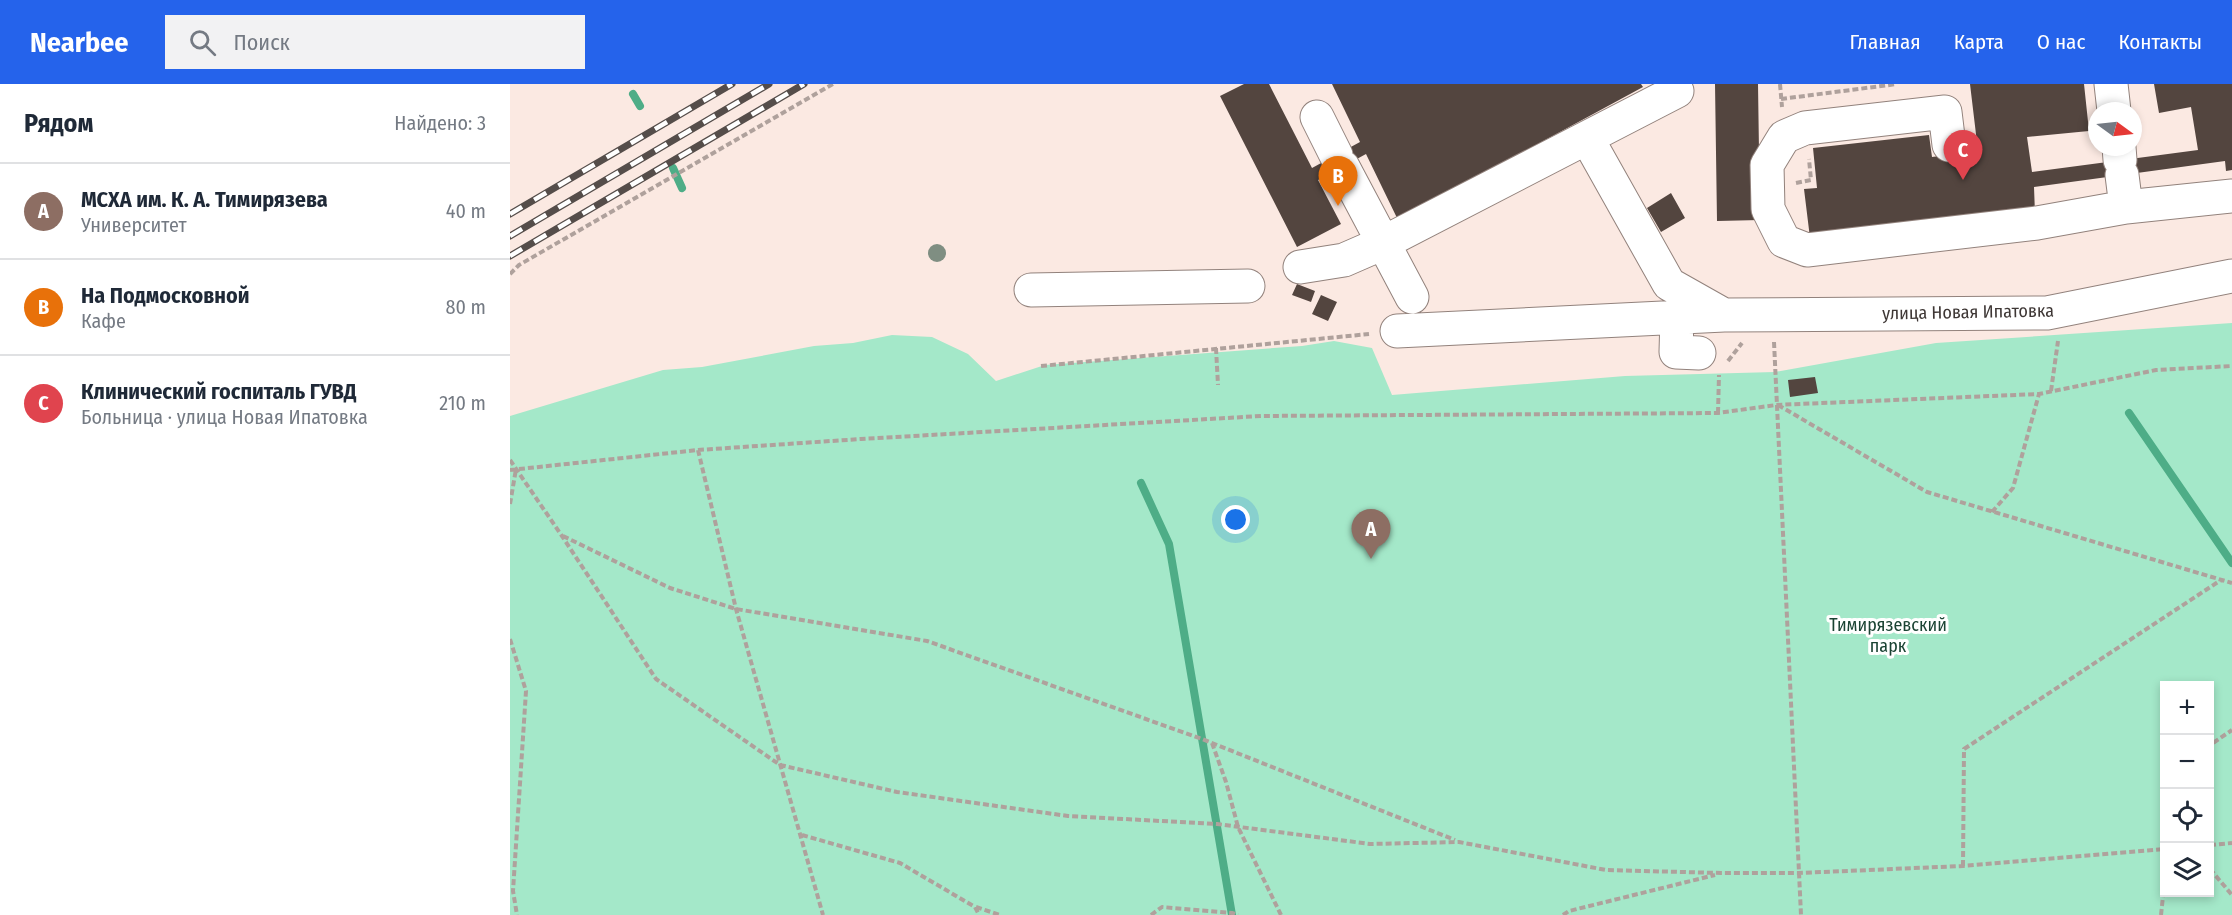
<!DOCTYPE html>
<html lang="ru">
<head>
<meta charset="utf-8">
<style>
	body { margin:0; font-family:"Fira Sans Condensed",sans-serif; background:#f2f2f3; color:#1f2937 }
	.controls { position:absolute; right:18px; bottom:18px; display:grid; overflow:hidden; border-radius:0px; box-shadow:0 3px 9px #0003 }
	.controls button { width:54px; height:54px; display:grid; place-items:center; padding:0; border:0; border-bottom:2px solid #e0e1e3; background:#fff; color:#1f2937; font:30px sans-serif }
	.compass { position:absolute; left:1578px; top:18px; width:54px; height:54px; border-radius:50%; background:#fff; box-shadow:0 3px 9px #0003; rotate:105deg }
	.you { position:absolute; left:726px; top:436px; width:21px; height:21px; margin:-15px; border:4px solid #fff; border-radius:50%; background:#1a73e8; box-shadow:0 0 0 9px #1a73e833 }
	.badge { display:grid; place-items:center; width:39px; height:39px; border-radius:50%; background:#2563eb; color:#fff; font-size:20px; font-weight:700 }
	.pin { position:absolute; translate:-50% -50px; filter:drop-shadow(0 2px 3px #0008) }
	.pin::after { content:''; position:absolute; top:32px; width:21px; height:18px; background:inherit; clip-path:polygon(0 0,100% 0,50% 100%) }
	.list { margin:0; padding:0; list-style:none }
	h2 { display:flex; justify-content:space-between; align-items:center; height:78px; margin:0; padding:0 24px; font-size:26px }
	h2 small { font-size:20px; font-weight:400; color:#747a83 }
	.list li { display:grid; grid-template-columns:39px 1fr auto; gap:18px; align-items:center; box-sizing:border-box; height:96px; padding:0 24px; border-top:2px solid #e0e1e3 }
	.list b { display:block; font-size:22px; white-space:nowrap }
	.list p { margin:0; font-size:20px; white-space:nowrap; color:#747a83 }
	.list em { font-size:20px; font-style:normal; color:#747a83 }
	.icon { flex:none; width:33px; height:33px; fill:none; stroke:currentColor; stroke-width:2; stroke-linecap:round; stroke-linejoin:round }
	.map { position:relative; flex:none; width:1722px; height:831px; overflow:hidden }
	header { display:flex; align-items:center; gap:36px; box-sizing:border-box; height:84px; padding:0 30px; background:#2563eb; color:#fff }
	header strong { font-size:28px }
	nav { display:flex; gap:33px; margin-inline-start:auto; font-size:21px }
	.search { width:420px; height:54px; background:#f2f2f3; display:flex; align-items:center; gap:15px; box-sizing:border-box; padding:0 21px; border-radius:0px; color:#747a83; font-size:22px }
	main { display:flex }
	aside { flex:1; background:#fff }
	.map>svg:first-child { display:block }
	.green { fill:#a4e8c9; fill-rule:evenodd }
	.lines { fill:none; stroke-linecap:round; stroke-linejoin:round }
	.stream { stroke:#4ead87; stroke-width:8 }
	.building { fill:#53453f }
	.minor-casing { stroke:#92827c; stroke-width:35 }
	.path { stroke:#afa19c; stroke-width:4; stroke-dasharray:6 3; stroke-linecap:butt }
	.minor { stroke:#fff; stroke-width:33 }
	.rail-casing { stroke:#554d4a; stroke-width:7 }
	.rail { stroke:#fff; stroke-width:4.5; stroke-dasharray:14; stroke-linecap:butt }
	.tree { fill:#7f8e82 }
	.labels { text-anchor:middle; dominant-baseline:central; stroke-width:6; stroke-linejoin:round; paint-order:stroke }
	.street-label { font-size:18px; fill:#3e3735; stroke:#fff }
	.park-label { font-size:18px; fill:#1a4333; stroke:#fff }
</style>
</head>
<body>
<header>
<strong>Nearbee</strong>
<div class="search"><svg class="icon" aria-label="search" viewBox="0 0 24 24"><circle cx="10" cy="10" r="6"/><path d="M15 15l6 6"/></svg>Поиск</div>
<nav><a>Главная</a><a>Карта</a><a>О нас</a><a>Контакты</a></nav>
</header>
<main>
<aside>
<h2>Рядом<small>Найдено: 3</small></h2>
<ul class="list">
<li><span class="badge" style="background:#8d6e63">A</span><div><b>МСХА им. К. А. Тимирязева</b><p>Университет</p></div><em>40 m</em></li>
<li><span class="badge" style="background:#e8710a">B</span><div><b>На Подмосковной</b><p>Кафе</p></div><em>80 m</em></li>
<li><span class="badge" style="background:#e0444e">C</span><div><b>Клинический госпиталь ГУВД</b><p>Больница · улица Новая Ипатовка</p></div><em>210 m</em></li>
</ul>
</aside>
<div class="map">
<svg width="1722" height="831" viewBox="0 0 1722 831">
	<rect width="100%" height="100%" fill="#fbe9e2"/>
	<path class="green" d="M 1722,239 L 1722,831 L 0,831 L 0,332 L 153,286 L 192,283 L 304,262 L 343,259 L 382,251 L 422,253 L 458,270 L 486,297 L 535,281 L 792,262 L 824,257 L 862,264 L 882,311 L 1115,292 L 1265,288 L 1426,259 ZM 1654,602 L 1700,602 L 1700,808 L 1654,808 Z"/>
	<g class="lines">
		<path class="stream" d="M 123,10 L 130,22
			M 163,84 L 172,104
			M 1619,329 L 1722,479
			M 631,399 L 659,460 L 722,831"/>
	</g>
	<path class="building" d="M 734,0 L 759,0 L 802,84 L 850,58 L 822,0 L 1131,0 L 1133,3 L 888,136 L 856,70 L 808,96 L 831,140 L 787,163 L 710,12 Z
		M 1205,0 L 1248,0 L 1250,136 L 1207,137 Z
		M 1460,0 L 1574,0 L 1579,47 L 1517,53 L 1522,88 L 1688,66 L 1681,23 L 1649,29 L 1644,0 L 1722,0 L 1722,86 L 1716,87 L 1715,77 L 1524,103 L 1525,130 L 1300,154 L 1294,105 L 1307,104 L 1303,64 L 1419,51 L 1422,73 L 1468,67 Z
		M 1161,109 L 1175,134 L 1151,148 L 1137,124 Z
		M 787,200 L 805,207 L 801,218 L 782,211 Z
		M 811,211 L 827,218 L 818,237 L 802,230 Z
		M 1305,293 L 1308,309 L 1280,313 L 1278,296 Z"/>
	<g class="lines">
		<defs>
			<path id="minor" d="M 1601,0 L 1604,27
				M 807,33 L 826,71
				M 1077,54 L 1159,200 L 1214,231
				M 1439,61 L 1435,28 L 1295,44 L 1274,53 L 1257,81 L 1258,125 L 1274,157 L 1297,166 L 1527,139 L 1616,123 L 1722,112
				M 1609,63 L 1610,76
				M 833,83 L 902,213
				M 1612,91 L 1616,123
				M 790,183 L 834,176 L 873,159 L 1167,7 L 1163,0
				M 521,206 L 738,202
				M 1167,233 L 1166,268 L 1189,269
				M 887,247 L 1214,231 L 1537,229 L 1722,192"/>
		</defs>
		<use href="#minor" class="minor-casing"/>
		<path class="path" d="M 1270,0 L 1272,23
			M 1271,15 L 1387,0
			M 1286,99 L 1301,96 L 1299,75
			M 0,190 L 9,181 L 323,0
			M 1264,258 L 1291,831
			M 706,264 L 708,301
			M 1218,277 L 1232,259
			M 531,282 L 859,250
			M 1541,307 L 1548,257
			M 1268,321 L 1417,408 L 1722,499
			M 1208,329 L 1209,291
			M 188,366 L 226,525 L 313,831
			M 0,376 L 52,452 L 146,595 L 270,681 L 387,708 L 558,732 L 707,740 L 860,760 L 949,758 L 1096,786 L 1211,789 L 1289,789 L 1453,782 L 1654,765
			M 0,386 L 188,366 L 351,355 L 751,332 L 1208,329 L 1266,321 L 1529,310 L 1646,286 L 1722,282
			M 0,420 L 6,385
			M 1482,428 L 1503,404 L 1529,310
			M 53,452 L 160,504 L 226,525 L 417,557 L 692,655 L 945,756
			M 0,555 L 16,607 L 3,807 L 7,831
			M 702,659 L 716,698 L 728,743 L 771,831
			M 1700,667 L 1703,659 L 1722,646
			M 292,751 L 390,779 L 465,823 L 469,831
			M 1700,761 L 1722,759
			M 1453,782 L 1454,665 L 1711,496
			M 1700,785 L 1722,811
			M 466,823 L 490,831
			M 641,831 L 652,823 L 722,829 L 728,831
			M 1053,831 L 1059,827 L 1205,791
			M 1651,831 L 1654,803"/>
		<use href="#minor" class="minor"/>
		<defs>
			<path id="rail" d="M 0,130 L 222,0
				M 0,152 L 259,0
				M 0,172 L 294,0"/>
		</defs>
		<use href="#rail" class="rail-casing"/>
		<use href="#rail" class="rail"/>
	</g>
	<circle class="tree" cx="427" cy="169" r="9"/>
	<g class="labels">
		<g class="street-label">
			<text transform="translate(1458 228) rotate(-1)">улица Новая Ипатовка</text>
		</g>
		<g class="park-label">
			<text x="1378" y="541">Тимирязевский<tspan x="1378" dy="21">парк</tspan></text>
		</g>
	</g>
</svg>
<div class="controls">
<button>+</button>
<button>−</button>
<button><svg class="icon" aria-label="locate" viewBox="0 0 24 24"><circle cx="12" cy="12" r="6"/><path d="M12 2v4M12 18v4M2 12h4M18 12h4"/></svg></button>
<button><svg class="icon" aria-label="layers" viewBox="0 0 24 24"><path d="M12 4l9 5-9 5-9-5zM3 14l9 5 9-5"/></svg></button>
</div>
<svg class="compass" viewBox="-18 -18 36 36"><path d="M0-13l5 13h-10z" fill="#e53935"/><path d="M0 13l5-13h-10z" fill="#747a83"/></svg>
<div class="you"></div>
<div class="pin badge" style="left:861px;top:475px;background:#8d6e63">A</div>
<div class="pin badge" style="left:828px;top:122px;background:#e8710a">B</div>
<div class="pin badge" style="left:1453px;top:96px;background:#e0444e">C</div>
</div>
</main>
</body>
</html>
